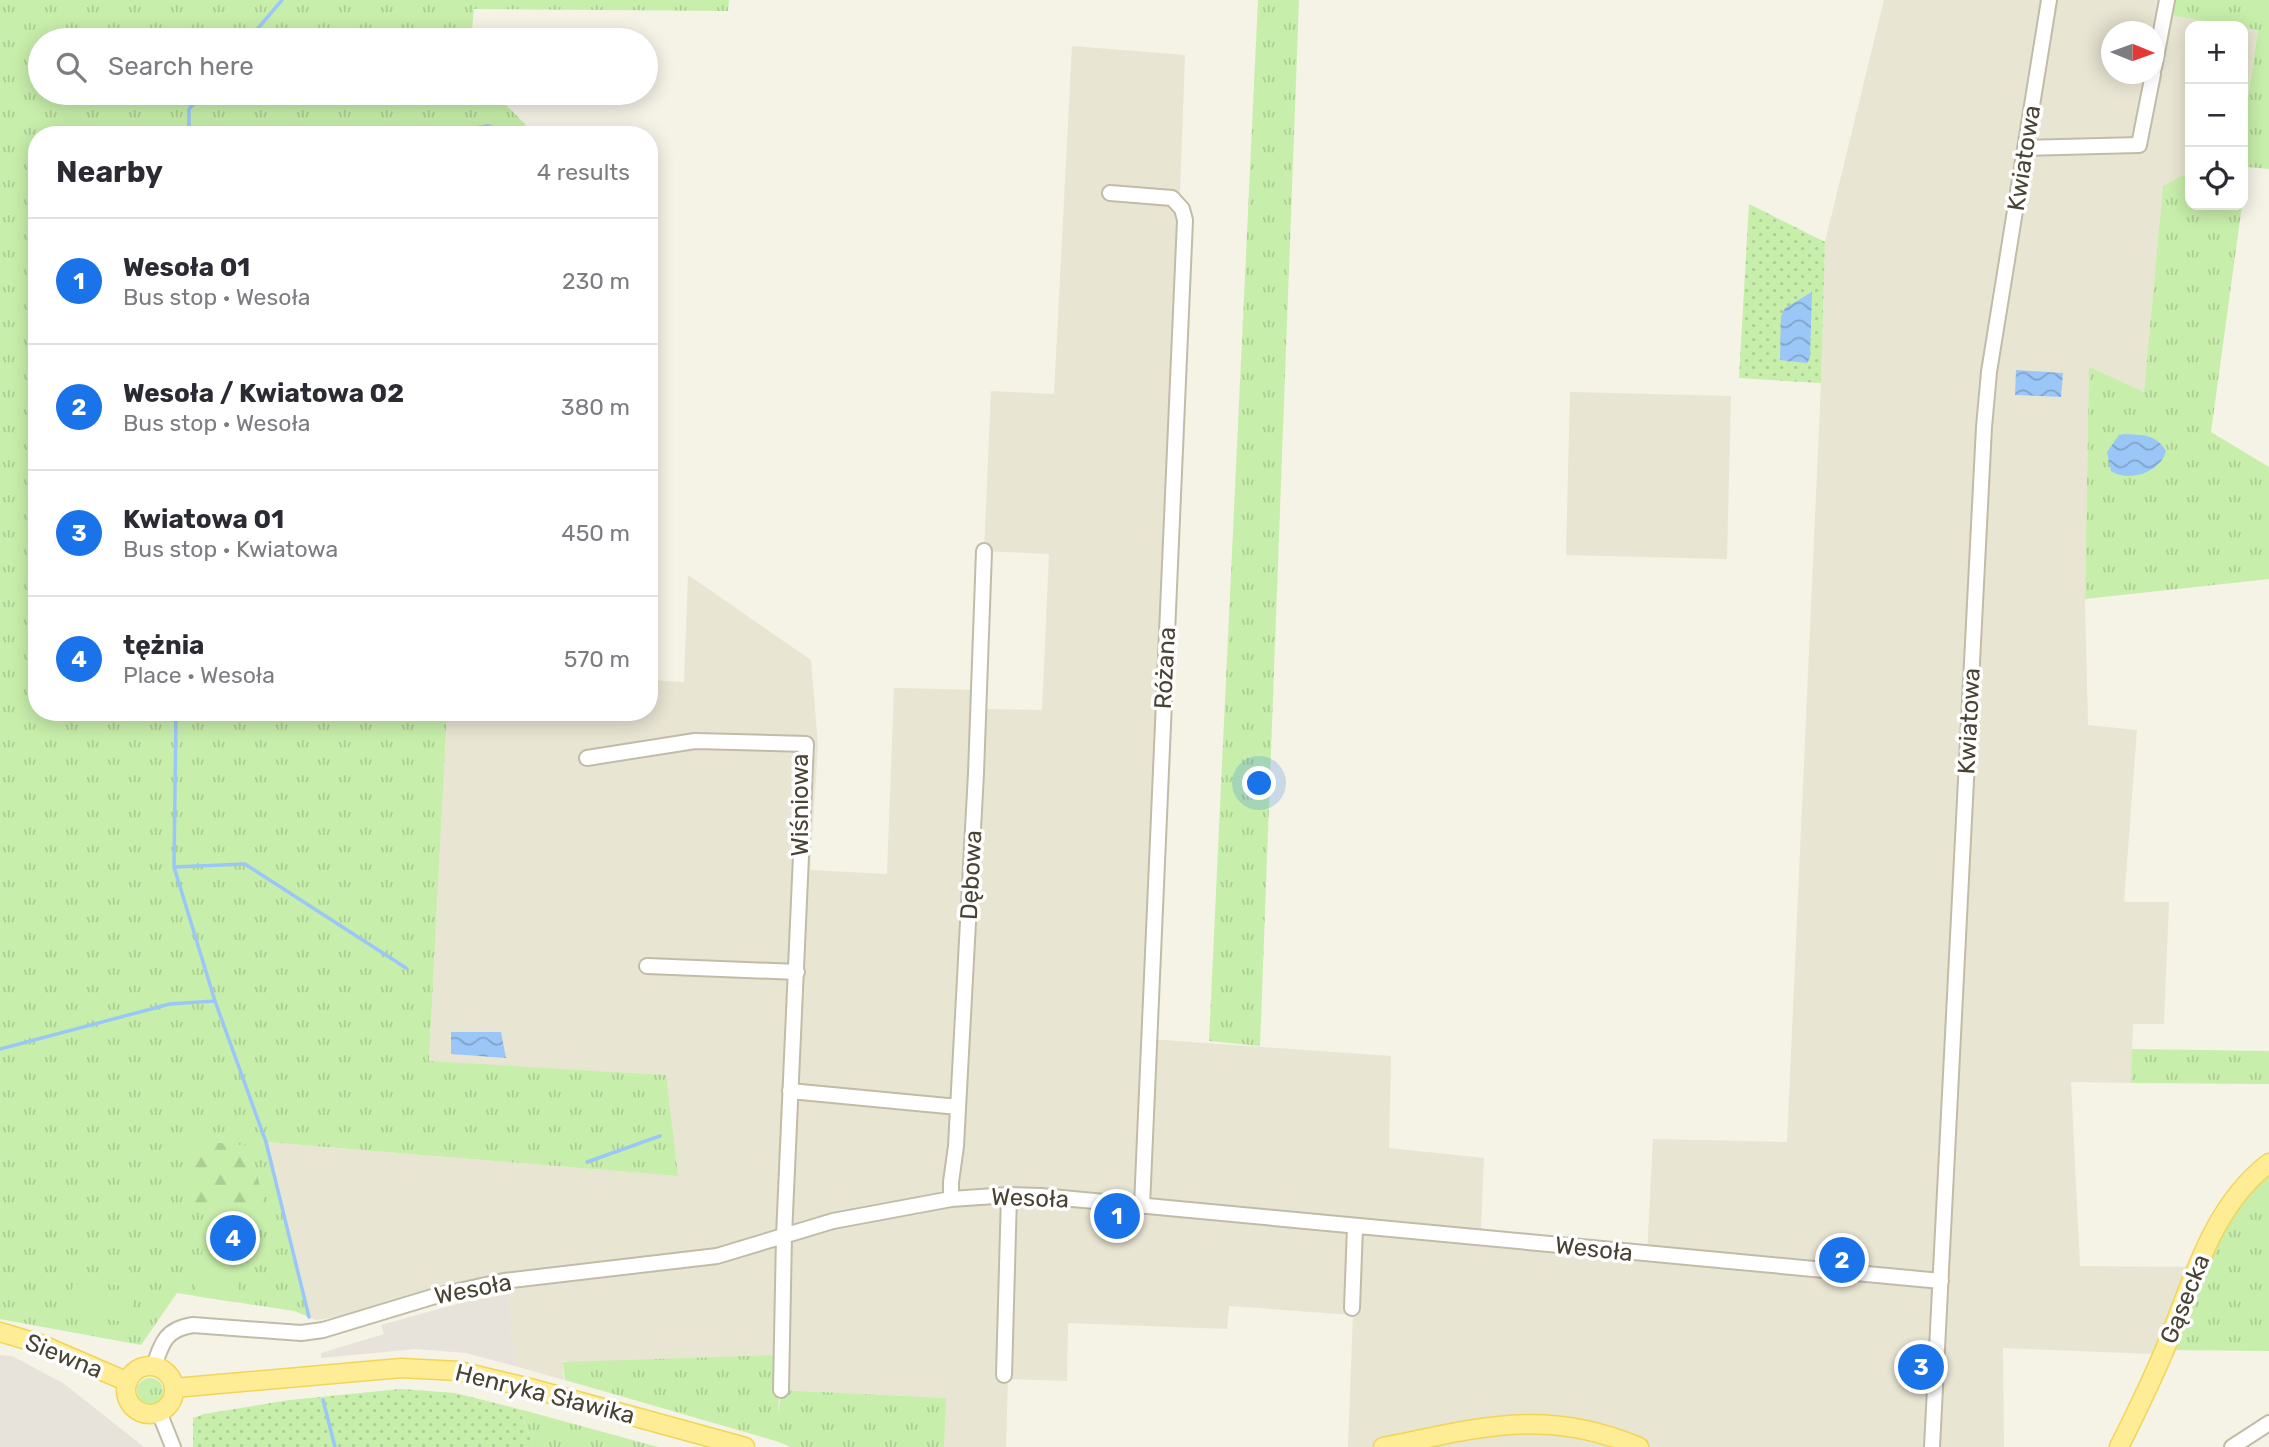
<!DOCTYPE html>
<html lang="en">
<head>
<meta charset="utf-8">
<style>
	body { margin:0; font-family:Rubik,sans-serif; background:#f7f7f7; color:#2b2b33 }
	.controls { position:absolute; right:21px; top:21px; display:grid; overflow:hidden; border-radius:14px; box-shadow:0 4px 18px #0003 }
	.controls button { width:63px; height:63px; display:grid; place-items:center; padding:0; border:0; border-bottom:2px solid #e1e1e2; background:#fff; color:#2b2b33; font:35px sans-serif }
	.compass { position:absolute; left:2101px; top:21px; width:63px; height:63px; border-radius:50%; background:#fff; box-shadow:0 4px 18px #0003; rotate:91deg }
	.you { position:absolute; left:1260px; top:784px; width:24px; height:24px; margin:-18px; border:5px solid #fff; border-radius:50%; background:#1a73e8; box-shadow:0 0 0 10px #1a73e833 }
	.badge { display:grid; place-items:center; width:46px; height:46px; border-radius:50%; background:#1a73e8; color:#fff; font-size:23px; font-weight:700 }
	.pin { position:absolute; translate:-50% -50%; border:4px solid #fff; box-shadow:0 2px 7px #0006 }
	.list { margin:0; padding:0; list-style:none }
	h2 { display:flex; justify-content:space-between; align-items:center; height:91px; margin:0; padding:0 28px; font-size:30px }
	h2 small { font-size:23px; font-weight:400; color:#7c7c81 }
	.list li { display:grid; grid-template-columns:46px 1fr auto; gap:21px; align-items:center; box-sizing:border-box; height:126px; padding:0 28px; border-top:2px solid #e1e1e2 }
	.list b { display:block; font-size:26px; white-space:nowrap }
	.list p { margin:0; font-size:23px; white-space:nowrap; color:#7c7c81 }
	.list em { font-size:23px; font-style:normal; color:#7c7c81 }
	.icon { flex:none; width:38px; height:38px; fill:none; stroke:currentColor; stroke-width:2; stroke-linecap:round; stroke-linejoin:round }
	.map { position:relative; flex:none; width:2269px; height:1447px; overflow:hidden }
	.search { position:absolute; background:#fff; box-shadow:0 4px 18px #0003; left:28px; top:28px; width:630px; height:77px; display:flex; align-items:center; gap:18px; box-sizing:border-box; padding:0 24px; border-radius:38px; color:#7c7c81; font-size:26px }
	.panel { position:absolute; background:#fff; box-shadow:0 4px 18px #0003; left:28px; top:126px; width:630px; height:595px; border-radius:28px }
	.map>svg:first-child { display:block }
	.residential { fill:#e9e5d3; fill-rule:evenodd }
	.industrial { fill:#e7e3db }
	.grass { fill:url(#grass-tufts) }
	.forest { fill:url(#forest-firs) }
	.park { fill:#c7eeaa }
	.garden { fill:url(#garden-dots) }
	.water { fill:url(#water-waves) }
	.lines { fill:none; stroke-linecap:round; stroke-linejoin:round }
	.stream { stroke:#9bc7f8; stroke-width:3.5 }
	.minor-casing { stroke:#c1bca7; stroke-width:18 }
	.major-casing { stroke:#f1d558; stroke-width:21 }
	.minor { stroke:#fff; stroke-width:14 }
	.major { stroke:#ffed95; stroke-width:18 }
	.labels { text-anchor:middle; dominant-baseline:central; stroke-width:7; stroke-linejoin:round; paint-order:stroke }
	.street-label { font-size:24px; fill:#494334; stroke:#fff }
</style>
</head>
<body>
<div class="map">
<svg width="2269" height="1447" viewBox="0 0 2269 1447">
	<defs>
		<pattern id="grass-tufts" width="24" height="20" patternUnits="userSpaceOnUse" patternTransform="scale(1.75)"><rect width="24" height="20" fill="#c7eeaa"/><path d="M3 7l-1-3M5 7V3M7 7l1-3M15 17l-1-3M17 17v-4M19 17l1-3" fill="none" stroke="#accd93"/></pattern>
		<pattern id="forest-firs" width="22" height="20" patternUnits="userSpaceOnUse" patternTransform="scale(1.75)"><rect width="22" height="20" fill="#c7eeaa"/><path d="M5 1l3.5 6h-7zM16 11l3.5 6h-7z" fill="#accd93"/></pattern>
		<pattern id="garden-dots" width="8" height="8" patternUnits="userSpaceOnUse" patternTransform="scale(1.75)"><rect width="8" height="8" fill="#c7eeaa"/><path d="M2 2h.1M6 6h.1" fill="none" stroke="#accd93" stroke-width="1.8" stroke-linecap="round"/></pattern>
		<pattern id="water-waves" width="16" height="10" patternUnits="userSpaceOnUse" patternTransform="scale(1.75)"><rect width="16" height="10" fill="#9bc7f8"/><path d="M0 5q4-4 8 0t8 0" fill="none" stroke="#80a3ca"/></pattern>
	</defs>
	<rect width="100%" height="100%" fill="#f5f2e6"/>
	<path class="residential" d="M 1884,0 L 2167,0 L 2165,14 L 2238,26 L 2190,26 L 2190,172 L 2163,187 L 2144,392 L 2089,368 L 2085,599 L 2088,725 L 2137,730 L 2124,902 L 2169,902 L 2164,1024 L 2133,1024 L 2131,1083 L 2071,1082 L 2080,1266 L 2188,1267 L 2153,1354 L 2003,1348 L 2004,1447 L 1348,1447 L 1353,1315 L 1229,1306 L 1227,1329 L 1068,1323 L 1067,1381 L 1008,1379 L 1006,1447 L 944,1447 L 945,1398 L 781,1390 L 563,1361 L 564,1380 L 515,1366 L 507,1289 L 316,1320 L 309,1317 L 266,1142 L 678,1176 L 665,1075 L 429,1062 L 447,712 L 649,712 L 649,680 L 684,682 L 688,575 L 811,660 L 818,746 L 810,870 L 887,874 L 894,688 L 987,690 L 986,709 L 1042,710 L 1049,554 L 984,551 L 991,391 L 1054,394 L 1072,46 L 1185,55 L 1149,1039 L 1391,1056 L 1389,1148 L 1484,1158 L 1481,1229 L 1647,1255 L 1653,1139 L 1787,1142 L 1821,383 L 1825,242 ZM 2112,32 L 2154,32 L 2154,74 L 2112,74 Z
		M 2243,27 L 2258,30 L 2243,122 Z
		M 1570,392 L 1731,396 L 1727,559 L 1566,555 Z"/>
	<path class="industrial" d="M 508,1294 L 515,1366 L 466,1353 L 416,1349 L 321,1358 L 321,1353 L 384,1334 L 381,1325 L 464,1302 Z
		M 0,1355 L 12,1356 L 63,1383 L 144,1447 L 0,1447 Z"/>
	<path class="grass" d="M 0,0 L 729,0 L 728,11 L 474,9 L 471,40 L 40,40 L 40,93 L 468,93 L 468,96 L 500,99 L 525,124 L 526,135 L 37,135 L 37,712 L 447,712 L 429,1061 L 666,1075 L 678,1176 L 266,1142 L 309,1317 L 294,1311 L 177,1293 L 141,1345 L 0,1319 Z
		M 1258,0 L 1299,0 L 1260,1046 L 1209,1041 Z
		M 2166,0 L 2269,0 L 2269,169 L 2247,167 L 2243,198 L 2243,129 L 2258,30 L 2164,14 Z
		M 2190,172 L 2190,205 L 2242,205 L 2211,432 L 2269,467 L 2269,579 L 2085,599 L 2089,367 L 2144,392 L 2163,186 Z
		M 2132,1049 L 2269,1051 L 2269,1084 L 2131,1083 Z
		M 2269,1163 L 2269,1351 L 2164,1350 L 2202,1256 Z
		M 781,1355 L 778,1415 L 781,1390 L 946,1398 L 944,1447 L 791,1447 L 776,1441 L 565,1380 L 563,1362 Z
		M137 1391a13 13 0 1 1 26 0a13 13 0 1 1-26 0Z
		M 519,1409 L 658,1447 L 534,1447 Z"/>
	<path class="forest" d="M 189,1140 L 251,1146 L 265,1210 L 191,1209 Z"/>
	<path class="park" d="M 203,1247 L 242,1253 L 235,1302 L 195,1296 Z
		M 112,1267 L 131,1270 L 128,1287 L 109,1284 Z
		M 73,1284 L 135,1296 L 130,1323 L 68,1312 Z"/>
	<path class="garden" d="M 1749,204 L 1825,242 L 1821,383 L 1739,378 Z
		M 401,1389 L 455,1393 L 519,1409 L 534,1447 L 193,1447 L 193,1418 L 204,1414 L 290,1400 Z"/>
	<path class="water" d="M 488,124 L 497,127 L 500,135 L 460,135 L 471,127 Z
		M 1812,292 L 1810,358 L 1807,363 L 1780,360 L 1781,316 L 1785,308 Z
		M 2016,370 L 2063,373 L 2061,397 L 2015,395 Z
		M 2124,434 C 2142,435 2156,434 2166,451 C 2161,472 2129,483 2111,471 L 2107,452 L 2119,435 Z
		M 451,1032 L 501,1032 L 506,1058 L 451,1054 Z"/>
	<g class="lines">
		<path class="stream" d="M 248,40 L 282,0
			M 189,135 L 189,109 L 203,93
			M 176,712 L 174,867 L 215,1001
			M 174,867 L 245,864 L 406,968
			M 0,1049 L 170,1004 L 215,1001 L 266,1142 L 309,1317
			M 587,1162 L 660,1136
			M 323,1400 L 335,1447"/>
		<defs>
			<path id="minor" d="M 2154,68 L 2167,0
				M 2026,148 L 2139,145 L 2153,74
				M 1110,193 L 1172,198 L 1182,209 L 1185,220 L 1142,1206
				M 587,758 L 695,741 L 806,744 L 784,1236 L 781,1390
				M 647,966 L 797,972
				M 790,1091 L 958,1107
				M 951,1199 L 951,1182 L 956,1146 L 976,773 L 984,551
				M 1352,1308 L 1355,1227
				M 154,1366 C 162,1342 166,1329 193,1325 L 301,1333 L 323,1330 L 432,1297 L 504,1281 L 717,1256 L 833,1221 L 951,1199 L 1009,1195 L 1041,1196 L 1941,1281
				M 1004,1375 L 1009,1195
				M 159,1412 L 173,1447
				M 1932,1447 L 1984,427 L 1989,372 L 2049,0
				M 2232,1447 L 2269,1423"/>
			<path id="major" d="M 0,1332 L 40,1344 L 128,1382
				M126 1390a24 24 0 1 1 48 0a24 24 0 1 1-48 0Z
				M 174,1388 L 401,1368 L 459,1371 L 526,1387 L 745,1447
				M 1383,1447 C 1479,1428 1545,1407 1639,1447
				M 2119,1447 C 2135,1415 2151,1382 2165,1349 C 2192,1284 2211,1207 2269,1163"/>
		</defs>
		<use href="#minor" class="minor-casing"/>
		<use href="#major" class="major-casing"/>
		<use href="#minor" class="minor"/>
		<use href="#major" class="major"/>
	</g>
	<g class="labels">
		<g class="street-label">
			<text transform="translate(2024 158) rotate(-81)">Kwiatowa</text>
			<text transform="translate(1165 668) rotate(-87)">Różana</text>
			<text transform="translate(1969 721) rotate(-87)">Kwiatowa</text>
			<text transform="translate(800 805) rotate(-90)">Wiśniowa</text>
			<text transform="translate(971 875) rotate(-87)">Dębowa</text>
			<text transform="translate(1030 1198) rotate(2)">Wesoła</text>
			<text transform="translate(1594 1249) rotate(6)">Wesoła</text>
			<text transform="translate(473 1289) rotate(-11)">Wesoła</text>
			<text transform="translate(2185 1299) rotate(-68)">Gąsecka</text>
			<text transform="translate(64 1356) rotate(22)">Siewna</text>
			<text transform="translate(545 1394) rotate(14)">Henryka Sławika</text>
		</g>
	</g>
</svg>
<div class="controls">
<button>+</button>
<button>−</button>
<button><svg class="icon" aria-label="locate" viewBox="0 0 24 24"><circle cx="12" cy="12" r="6"/><path d="M12 2v4M12 18v4M2 12h4M18 12h4"/></svg></button>
</div>
<svg class="compass" viewBox="-18 -18 36 36"><path d="M0-13l5 13h-10z" fill="#e53935"/><path d="M0 13l5-13h-10z" fill="#7c7c81"/></svg>
<div class="you"></div>
<div class="pin badge" style="left:1117px;top:1216px">1</div>
<div class="pin badge" style="left:1842px;top:1260px">2</div>
<div class="pin badge" style="left:1921px;top:1367px">3</div>
<div class="pin badge" style="left:233px;top:1238px">4</div>
<div class="search"><svg class="icon" aria-label="search" viewBox="0 0 24 24"><circle cx="10" cy="10" r="6"/><path d="M15 15l6 6"/></svg>Search here</div>
<section class="panel">
<h2>Nearby<small>4 results</small></h2>
<ul class="list">
<li><span class="badge">1</span><div><b>Wesoła 01</b><p>Bus stop · Wesoła</p></div><em>230 m</em></li>
<li><span class="badge">2</span><div><b>Wesoła / Kwiatowa 02</b><p>Bus stop · Wesoła</p></div><em>380 m</em></li>
<li><span class="badge">3</span><div><b>Kwiatowa 01</b><p>Bus stop · Kwiatowa</p></div><em>450 m</em></li>
<li><span class="badge">4</span><div><b>tężnia</b><p>Place · Wesoła</p></div><em>570 m</em></li>
</ul>
</section>
</div>
</body>
</html>
